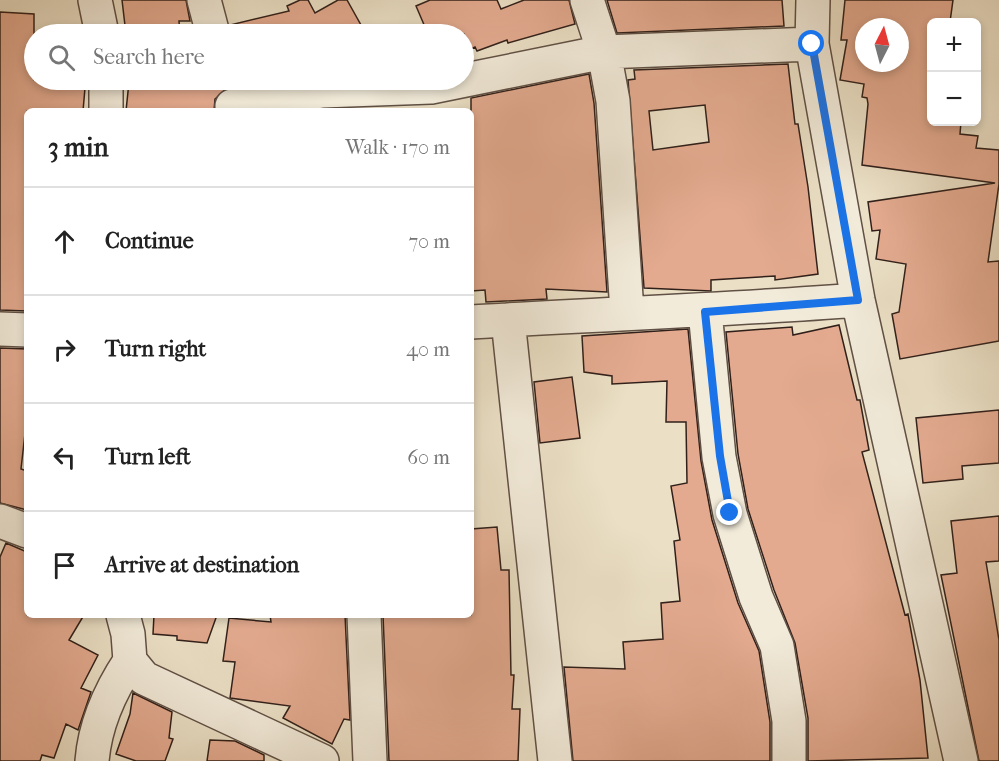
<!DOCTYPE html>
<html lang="en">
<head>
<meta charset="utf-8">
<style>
	body { margin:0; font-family:"IM FELL French Canon",serif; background:#f6f6f6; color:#222 }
	.controls { position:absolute; right:18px; top:18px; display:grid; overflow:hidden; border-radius:9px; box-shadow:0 3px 9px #0003 }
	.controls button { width:54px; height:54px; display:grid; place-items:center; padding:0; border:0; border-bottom:2px solid #e0e0e0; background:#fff; color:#222; font:30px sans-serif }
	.compass { position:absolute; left:855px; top:18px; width:54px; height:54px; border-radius:50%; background:#fff; box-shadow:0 3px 9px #0003; rotate:6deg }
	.stop { position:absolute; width:18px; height:18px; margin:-14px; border:4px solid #1a73e8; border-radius:50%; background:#fff }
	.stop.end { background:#1a73e8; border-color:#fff; box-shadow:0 2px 6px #0008 }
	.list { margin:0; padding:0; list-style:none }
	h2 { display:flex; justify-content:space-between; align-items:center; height:78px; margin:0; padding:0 24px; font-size:26px }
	h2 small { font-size:20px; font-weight:400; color:#767676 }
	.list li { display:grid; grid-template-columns:39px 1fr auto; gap:18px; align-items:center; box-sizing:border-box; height:108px; padding:0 24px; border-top:2px solid #e0e0e0 }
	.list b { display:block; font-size:22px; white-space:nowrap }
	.list em { font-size:20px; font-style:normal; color:#767676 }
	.icon { flex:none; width:33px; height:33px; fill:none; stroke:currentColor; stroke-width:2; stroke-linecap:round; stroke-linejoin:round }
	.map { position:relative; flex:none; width:999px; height:761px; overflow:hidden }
	.search { position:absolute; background:#fff; box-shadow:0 3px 9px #0003; left:24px; top:24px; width:450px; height:66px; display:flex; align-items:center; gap:15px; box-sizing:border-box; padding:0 21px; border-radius:33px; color:#767676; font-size:22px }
	.panel { position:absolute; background:#fff; box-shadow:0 3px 9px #0003; left:24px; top:108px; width:450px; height:510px; border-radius:9px }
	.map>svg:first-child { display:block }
	.building { fill:#e3aa8f; stroke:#31201a; stroke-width:1.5; fill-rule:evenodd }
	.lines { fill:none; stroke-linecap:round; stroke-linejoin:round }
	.minor-casing { stroke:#605045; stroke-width:36 }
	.minor { stroke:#f2ebda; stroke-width:33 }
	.route { stroke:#1a73e8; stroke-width:8 }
</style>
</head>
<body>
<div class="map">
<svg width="999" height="761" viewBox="0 0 999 761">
	<rect width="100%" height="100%" fill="#ebe0c6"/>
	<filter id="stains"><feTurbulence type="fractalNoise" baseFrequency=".00333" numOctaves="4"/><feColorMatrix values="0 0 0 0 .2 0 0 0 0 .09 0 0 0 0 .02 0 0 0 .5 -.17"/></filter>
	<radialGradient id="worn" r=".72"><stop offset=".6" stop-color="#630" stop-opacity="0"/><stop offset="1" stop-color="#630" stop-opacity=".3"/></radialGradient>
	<path class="building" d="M 122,0 L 186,0 L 190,21 L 179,21 L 180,34 L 126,34 Z
		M 300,0 L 308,0 L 315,13 L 338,0 L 347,0 L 366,34 L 231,34 L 230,25 L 289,11 L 287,6 Z
		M 430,0 L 497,0 L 501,9 L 524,0 L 569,0 L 575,24 L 508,43 L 507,40 L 477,51 L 475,47 L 464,52 L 464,34 L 428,34 L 416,6 Z
		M 607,0 L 782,0 L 784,26 L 617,33 Z
		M 845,0 L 953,0 L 950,22 L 932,22 L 932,122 L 961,122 L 960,134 L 978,136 L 976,148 L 999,150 L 999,184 L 988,262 L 999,261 L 999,341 L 900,359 L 892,314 L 899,312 L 906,264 L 876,259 L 880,230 L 872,231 L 868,202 L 995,183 L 862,165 L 868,104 L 867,98 L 862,97 L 864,84 L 840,80 L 847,40 L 841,40 ZM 864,27 L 900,27 L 900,63 L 864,63 Z
		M 0,12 L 34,14 L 34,80 L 70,80 L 70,87 L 85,88 L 83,111 L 27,111 L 27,311 L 0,310 Z
		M 788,64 L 795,124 L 798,124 L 808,187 L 818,274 L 775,280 L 775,276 L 711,280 L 711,291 L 644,288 L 628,80 L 635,79 L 634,70 ZM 705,105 L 709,142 L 653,150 L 649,111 Z
		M 589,74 L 594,103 L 607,292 L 546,289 L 547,299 L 486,302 L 485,290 L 471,291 L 471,98 Z
		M 129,82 L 226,89 L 215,99 L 214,111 L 126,111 Z
		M 839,325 L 857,400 L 860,400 L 869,450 L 862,452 L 905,615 L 908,614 L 920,680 L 928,758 L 808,761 L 808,718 L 795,643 L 774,590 L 748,509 L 738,454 L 726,332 L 792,327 L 793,335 Z
		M 688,329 L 701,461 L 712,520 L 738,603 L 759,651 L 770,722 L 770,761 L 573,761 L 564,667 L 625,669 L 623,642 L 663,639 L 661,603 L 680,601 L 674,541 L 680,540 L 671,486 L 687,483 L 686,422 L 666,422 L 667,381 L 612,384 L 612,376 L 584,372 L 582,336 Z
		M 0,348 L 27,349 L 27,416 L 21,469 L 27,471 L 27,510 L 0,503 Z
		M 572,377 L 580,438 L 540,443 L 534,382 Z
		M 999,410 L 999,463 L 962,466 L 963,479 L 923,483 L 916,418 Z
		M 999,516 L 999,561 L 986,562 L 999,640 L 999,761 L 979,761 L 941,575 L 957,573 L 951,521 Z
		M 497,527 L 501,570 L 509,570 L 511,675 L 514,675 L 512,709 L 520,709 L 518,761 L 389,761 L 383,615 L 471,615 L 471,529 Z
		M 6,543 L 27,552 L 27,615 L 84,615 L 69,640 L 98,655 L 81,688 L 91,692 L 78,730 L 66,724 L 54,758 L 42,755 L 40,761 L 0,761 L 0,557 Z
		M 154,615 L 217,615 L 207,643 L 177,640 L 177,636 L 153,634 Z
		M 270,615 L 345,615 L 350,720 L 344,719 L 332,744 L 283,718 L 290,706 L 230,698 L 235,662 L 223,661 L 229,618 L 271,622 Z
		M 133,693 L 172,712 L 169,738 L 173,739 L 165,761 L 136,761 L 116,754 L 130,714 Z
		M 210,740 L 235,741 L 264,755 L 264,761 L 207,761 Z"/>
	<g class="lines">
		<defs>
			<path id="minor" d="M 95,0 L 102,34
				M 204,0 L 213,34
				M 587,0 L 604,52 L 613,101 L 627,312
				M 813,0 L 812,44 L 858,300 L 961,761
				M 106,80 L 106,111
				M 232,106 L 322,91 L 431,87 L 604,52 L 812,44
				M 705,311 L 719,457 L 730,514 L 756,597 L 777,646 L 789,721 L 789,761
				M 508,320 L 555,761
				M 471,322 C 600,314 729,310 858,300
				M 0,329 L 27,330
				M 0,521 L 27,531
				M 123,615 L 128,634 L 130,661 L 144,678 L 322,761
				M 364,615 L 370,761
				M 92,761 C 95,724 110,691 130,661"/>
		</defs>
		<use href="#minor" class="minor-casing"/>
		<use href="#minor" class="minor"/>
	</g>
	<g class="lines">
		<path class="route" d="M 730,513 L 720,456 L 705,312 L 858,300 L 812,44"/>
	</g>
	<rect width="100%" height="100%" filter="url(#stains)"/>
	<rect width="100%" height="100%" fill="url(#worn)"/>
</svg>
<div class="controls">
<button>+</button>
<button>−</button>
</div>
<svg class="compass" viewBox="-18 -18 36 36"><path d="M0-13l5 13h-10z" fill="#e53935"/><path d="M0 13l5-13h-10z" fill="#767676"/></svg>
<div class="stop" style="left:812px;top:44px"></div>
<div class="stop end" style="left:730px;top:513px"></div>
<div class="search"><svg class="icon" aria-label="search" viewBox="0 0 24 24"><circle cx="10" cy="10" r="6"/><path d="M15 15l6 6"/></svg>Search here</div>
<section class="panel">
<h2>3 min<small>Walk · 170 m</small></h2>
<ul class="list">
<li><svg class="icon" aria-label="ahead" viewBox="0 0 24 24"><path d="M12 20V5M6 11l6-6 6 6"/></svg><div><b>Continue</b></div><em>70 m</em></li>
<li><svg class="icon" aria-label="right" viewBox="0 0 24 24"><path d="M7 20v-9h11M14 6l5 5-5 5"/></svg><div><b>Turn right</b></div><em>40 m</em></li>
<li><svg class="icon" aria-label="left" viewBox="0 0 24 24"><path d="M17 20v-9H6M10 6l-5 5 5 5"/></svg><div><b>Turn left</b></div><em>60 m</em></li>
<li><svg class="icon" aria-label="arrive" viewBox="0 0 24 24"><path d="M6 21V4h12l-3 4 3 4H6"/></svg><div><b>Arrive at destination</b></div></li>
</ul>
</section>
</div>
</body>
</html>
